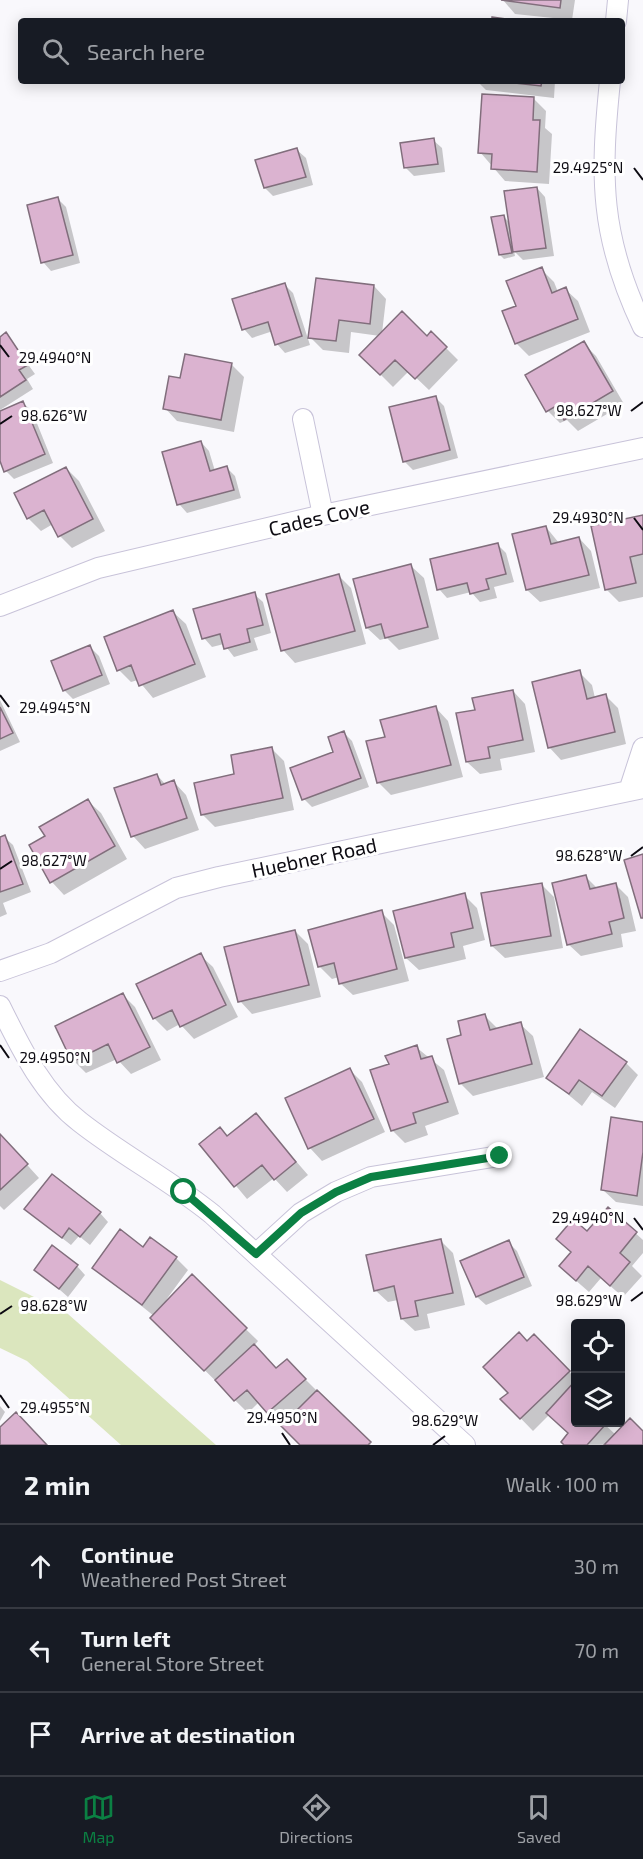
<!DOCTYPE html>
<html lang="en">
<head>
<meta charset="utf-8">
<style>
	body { margin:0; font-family:"Exo 2",sans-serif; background:#20242c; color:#f1f3f6 }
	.controls { position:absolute; right:18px; bottom:18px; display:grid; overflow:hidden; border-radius:6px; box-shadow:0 3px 15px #0003 }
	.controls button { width:54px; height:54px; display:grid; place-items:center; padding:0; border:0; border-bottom:2px solid #363941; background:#171b24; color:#f1f3f6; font:30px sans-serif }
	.stop { position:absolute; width:18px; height:18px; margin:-14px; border:4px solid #0b8043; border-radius:50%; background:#fff }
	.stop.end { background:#0b8043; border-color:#fff; box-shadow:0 2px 6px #0008 }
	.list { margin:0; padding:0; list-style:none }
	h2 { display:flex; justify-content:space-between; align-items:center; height:78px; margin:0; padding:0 24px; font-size:26px }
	h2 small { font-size:20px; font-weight:400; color:#9ea1a6 }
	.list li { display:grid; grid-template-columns:39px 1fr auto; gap:18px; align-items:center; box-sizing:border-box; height:84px; padding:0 24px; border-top:2px solid #363941 }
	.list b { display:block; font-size:22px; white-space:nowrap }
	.list p { margin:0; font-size:20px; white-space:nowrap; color:#9ea1a6 }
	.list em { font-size:20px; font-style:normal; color:#9ea1a6 }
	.icon { flex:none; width:33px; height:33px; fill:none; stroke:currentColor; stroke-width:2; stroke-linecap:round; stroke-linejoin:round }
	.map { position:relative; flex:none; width:643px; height:1445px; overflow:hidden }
	.search { position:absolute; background:#171b24; box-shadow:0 3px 15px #0003; left:18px; right:18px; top:18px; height:66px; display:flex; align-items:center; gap:15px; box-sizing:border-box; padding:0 21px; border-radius:6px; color:#9ea1a6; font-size:22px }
	.sheet { height:330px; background:#171b24 }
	nav { display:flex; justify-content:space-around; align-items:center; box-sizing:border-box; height:84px; border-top:2px solid #363941; background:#171b24; font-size:16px; color:#9ea1a6 }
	nav a { display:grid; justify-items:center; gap:3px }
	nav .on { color:#0b8043 }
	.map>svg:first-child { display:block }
	.green { fill:#dbe6be }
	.shadow { fill:#0003 }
	.building { fill:#dbb3d0; stroke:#816e7c; stroke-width:1.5 }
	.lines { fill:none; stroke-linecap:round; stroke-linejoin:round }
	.street-casing { stroke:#c8c3d9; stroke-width:22 }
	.street { stroke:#fff; stroke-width:20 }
	.route { stroke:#0b8043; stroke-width:8 }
	.ticks { fill:none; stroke:#0d0b12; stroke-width:2 }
	.labels { text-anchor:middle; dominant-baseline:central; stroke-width:6; stroke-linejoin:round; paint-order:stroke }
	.street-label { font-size:20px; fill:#0d0b12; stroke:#fff }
	.ticks-label { font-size:15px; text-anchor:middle; fill:#0d0b12; stroke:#fff; stroke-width:6; stroke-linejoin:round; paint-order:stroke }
</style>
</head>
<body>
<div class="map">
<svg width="643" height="1445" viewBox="0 0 643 1445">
	<rect width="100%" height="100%" fill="#f9f8fc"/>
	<path class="green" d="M 0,1280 L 68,1314 L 216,1445 L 121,1445 L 27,1361 L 0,1348 Z"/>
	<path class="shadow" d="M 503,0 L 575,0 L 572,20 L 515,14 Z
		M 477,81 L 555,81 L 554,98 L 486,90 Z
		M 533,98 L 546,111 L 545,128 L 552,134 L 549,184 L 505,181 L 480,152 Z
		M 433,140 L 442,148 L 445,172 L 414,176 L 405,167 Z
		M 297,150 L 306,158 L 313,185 L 273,196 L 265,188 Z
		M 537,188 L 545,197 L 554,256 L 523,260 L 514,251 L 515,256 L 504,259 L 500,255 L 503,216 L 510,223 Z
		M 58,199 L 66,207 L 80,263 L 51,271 L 43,262 Z
		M 541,269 L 554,282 L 558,292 L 565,289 L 578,301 L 590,332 L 529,356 L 516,343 L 518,306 Z
		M 284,284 L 293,293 L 310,345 L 285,353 L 277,344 L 273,331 L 252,338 L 244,329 Z
		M 374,286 L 386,299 L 382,333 L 427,338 L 431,333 L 458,360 L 429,390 L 409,371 L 393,387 L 361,355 L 380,336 L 351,332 L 349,353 L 323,350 L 310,337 Z
		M 6,334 L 35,374 L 27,379 L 33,389 L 0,410 L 0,338 Z
		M 583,343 L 596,356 L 624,404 L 578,431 L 567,420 L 560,423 L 548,411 Z
		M 232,365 L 244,377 L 234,432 L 177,421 L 165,408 L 181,380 Z
		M 435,397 L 444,406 L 458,458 L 413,470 L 404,461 Z
		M 23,403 L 32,411 L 53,463 L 14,479 L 6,471 L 0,457 L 0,413 Z
		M 201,442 L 209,451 L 215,471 L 226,467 L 235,476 L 241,498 L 187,513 L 179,504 Z
		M 66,468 L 79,481 L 105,531 L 72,548 L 60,536 L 53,524 L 41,531 L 28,518 Z
		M 643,517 L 643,597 L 619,602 L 606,589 Z
		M 546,527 L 559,543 L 579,538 L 591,551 L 600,588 L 540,602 L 527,590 Z
		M 498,545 L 506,553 L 514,582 L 494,587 L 497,598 L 480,602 L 471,592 L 447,598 L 439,589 Z
		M 411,566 L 424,578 L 439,639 L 399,650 L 387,638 L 380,640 L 367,628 Z
		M 339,576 L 351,588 L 366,644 L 295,663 L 283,650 Z
		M 254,594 L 263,602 L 271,633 L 254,638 L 258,650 L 234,657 L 224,644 L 212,647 L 204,638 Z
		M 173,612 L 186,624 L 206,677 L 153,698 L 138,680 L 131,682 L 119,670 Z
		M 90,647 L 99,656 L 110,684 L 73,699 L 64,690 Z
		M 579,672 L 592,685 L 595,698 L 606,696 L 618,708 L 626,744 L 561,760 L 549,747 Z
		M 513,691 L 525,704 L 535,752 L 500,759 L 502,770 L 480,774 L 467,762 L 477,711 Z
		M 0,700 L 20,742 L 0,751 Z
		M 436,708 L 448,721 L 463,777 L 391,795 L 378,782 L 387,738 Z
		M 344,733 L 352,741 L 369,787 L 312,807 L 304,799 L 335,753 Z
		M 271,748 L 284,761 L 294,810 L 215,827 L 202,814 L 236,775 Z
		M 157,775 L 166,785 L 174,782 L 186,795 L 199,830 L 145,849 L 133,836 Z
		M 88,801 L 101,813 L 127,859 L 64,895 L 52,882 L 31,845 L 47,836 Z
		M 4,837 L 13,845 L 31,892 L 3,903 L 7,914 L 0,917 L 0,838 Z
		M 586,877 L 598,889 L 616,885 L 628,897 L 636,931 L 621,934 L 623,947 L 581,956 L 568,944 Z
		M 541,884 L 554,897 L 563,948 L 505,958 L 492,946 Z
		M 464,895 L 477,908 L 485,940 L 463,946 L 466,959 L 419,970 L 406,958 Z
		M 381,912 L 394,925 L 409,981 L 353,995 L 340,983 L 339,977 L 332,979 L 319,966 Z
		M 295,931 L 308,944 L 321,997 L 252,1014 L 240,1001 Z
		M 200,955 L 213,967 L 238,1017 L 194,1039 L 180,1024 L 167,1031 L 154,1018 Z
		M 123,995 L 135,1007 L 161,1060 L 131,1074 L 117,1059 L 86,1073 L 74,1061 Z
		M 485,1016 L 497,1028 L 520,1024 L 533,1036 L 544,1077 L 473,1096 L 460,1083 L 463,1036 Z
		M 416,1047 L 444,1070 L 459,1114 L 425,1126 L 428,1135 L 405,1143 L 392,1130 L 391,1065 Z
		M 626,1063 L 638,1075 L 615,1108 L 592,1092 L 582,1106 L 548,1078 Z
		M 350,1070 L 362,1082 L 385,1132 L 322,1161 L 310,1148 L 287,1099 Z
		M 256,1115 L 308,1175 L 287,1192 L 274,1178 L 247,1199 L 201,1144 L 228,1137 Z
		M 643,1123 L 643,1206 L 616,1202 L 603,1190 Z
		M 0,1135 L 39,1178 L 4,1210 L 0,1206 Z
		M 609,1209 L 643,1240 L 643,1253 L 632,1266 L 642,1276 L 623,1297 L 601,1278 L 589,1292 L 573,1278 L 587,1233 Z
		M 100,1213 L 108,1222 L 90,1245 L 79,1236 L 71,1245 L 35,1217 Z
		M 440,1240 L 453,1253 L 465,1305 L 427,1314 L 430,1328 L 415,1331 L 402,1319 L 398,1300 L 388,1302 L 375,1290 Z
		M 508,1242 L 517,1251 L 532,1286 L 486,1305 L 477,1297 L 462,1262 Z
		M 143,1249 L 176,1258 L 188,1270 L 166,1300 L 192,1277 L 258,1341 L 254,1346 L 277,1370 L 299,1373 L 371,1445 L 302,1445 L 259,1402 L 248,1413 L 152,1318 L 154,1316 L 94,1268 Z
		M 77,1266 L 85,1275 L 68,1297 L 36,1269 Z
		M 534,1336 L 576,1379 L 576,1422 L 602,1422 L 616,1435 L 643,1433 L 643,1445 L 566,1445 L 570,1433 L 550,1414 L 533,1431 L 503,1400 L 510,1393 L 527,1343 Z
		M 0,1406 L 5,1412 L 0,1421 Z"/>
	<path class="building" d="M 501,0 L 561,0 L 560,8 Z
		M 492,17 L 522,21 L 492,21 Z
		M 497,81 L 542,81 L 541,86 Z
		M 482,94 L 534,97 L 533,120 L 540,120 L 537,172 L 491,169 L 492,154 L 478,153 Z
		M 434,138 L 438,164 L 404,168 L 400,143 Z
		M 297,148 L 306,177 L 264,188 L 255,160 Z
		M 537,187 L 546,248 L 513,252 L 504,191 Z
		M 58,197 L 73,255 L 41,263 L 27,205 Z
		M 504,215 L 512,253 L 499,255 L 491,217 Z
		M 542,267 L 552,293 L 566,287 L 578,319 L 515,344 L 502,311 L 516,306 L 506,281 Z
		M 316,278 L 374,285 L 370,324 L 339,320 L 336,341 L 308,338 Z
		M 285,283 L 302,336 L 275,345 L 268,322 L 242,330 L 232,299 Z
		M 402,311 L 427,336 L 431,331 L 447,347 L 415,379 L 395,360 L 380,375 L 359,355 Z
		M 6,332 L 28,365 L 19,370 L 26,380 L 0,397 L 0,337 Z
		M 584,341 L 613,391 L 564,420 L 556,406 L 546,412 L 525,375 Z
		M 185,354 L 232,363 L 221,420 L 163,409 L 169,376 L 180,378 Z
		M 436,396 L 450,450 L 403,462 L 389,407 Z
		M 23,401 L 45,454 L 4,472 L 0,461 L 0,411 Z
		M 201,441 L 210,471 L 227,466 L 234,490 L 177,505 L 162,452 Z
		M 66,467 L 93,519 L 58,537 L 44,510 L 27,519 L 14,493 Z
		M 643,515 L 643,554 L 630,557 L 636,583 L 605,590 L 591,526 Z
		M 546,526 L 551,544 L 579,537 L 589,575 L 526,590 L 512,534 Z
		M 498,543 L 506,574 L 486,579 L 489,589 L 470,594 L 467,583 L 437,590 L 430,559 Z
		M 411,564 L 428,627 L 385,638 L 381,624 L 366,628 L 353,579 Z
		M 339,574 L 355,631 L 281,651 L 266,594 Z
		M 255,592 L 263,625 L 247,629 L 250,642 L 224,649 L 220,634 L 202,639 L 193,609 Z
		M 173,610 L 195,664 L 139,686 L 131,665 L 117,671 L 104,637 Z
		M 90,645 L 102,675 L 63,691 L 51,661 Z
		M 580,670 L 587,699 L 606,694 L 615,732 L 548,748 L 532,682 Z
		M 513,690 L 523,740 L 488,747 L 490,758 L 466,762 L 456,713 L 475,710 L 472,698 Z
		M 436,706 L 451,765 L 377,783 L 366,741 L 385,737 L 380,720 Z
		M 0,707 L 13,733 L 0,739 Z
		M 344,731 L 361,778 L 302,800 L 290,768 L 333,752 L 328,737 Z
		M 272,747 L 283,798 L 201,815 L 194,783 L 234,774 L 231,755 Z
		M 157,774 L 161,785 L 174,780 L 187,818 L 131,837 L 114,788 Z
		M 88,799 L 115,846 L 50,883 L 29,845 L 45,836 L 39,827 Z
		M 5,835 L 23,884 L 0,892 L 0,837 Z
		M 643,854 L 643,918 L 641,918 L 624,860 Z
		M 586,875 L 590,889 L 616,883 L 624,918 L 609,922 L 612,934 L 567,945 L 552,883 Z
		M 542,883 L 551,936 L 491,946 L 481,893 Z
		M 465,893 L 473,928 L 451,933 L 454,947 L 405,958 L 393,911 Z
		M 382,910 L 397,969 L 339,984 L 334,963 L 318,967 L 308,930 Z
		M 295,930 L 309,985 L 238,1002 L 224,947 Z
		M 201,953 L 226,1005 L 180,1027 L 172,1010 L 153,1019 L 136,984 Z
		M 123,993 L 150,1047 L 117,1063 L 108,1044 L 72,1062 L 55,1026 Z
		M 485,1014 L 490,1030 L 521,1022 L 532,1064 L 459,1084 L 447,1039 L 461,1035 L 458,1021 Z
		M 580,1029 L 627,1062 L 602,1096 L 579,1080 L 569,1094 L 546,1078 Z
		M 417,1045 L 421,1059 L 432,1056 L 448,1102 L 413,1113 L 416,1123 L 391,1131 L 370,1070 L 389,1064 L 385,1056 Z
		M 350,1068 L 374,1119 L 308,1149 L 285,1098 Z
		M 256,1113 L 296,1162 L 274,1180 L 262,1165 L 234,1187 L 199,1144 L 220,1127 L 227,1136 Z
		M 611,1117 L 643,1122 L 643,1152 L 637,1196 L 601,1190 Z
		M 0,1134 L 28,1164 L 0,1190 Z
		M 52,1174 L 101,1212 L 80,1237 L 69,1228 L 62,1238 L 24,1209 Z
		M 608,1207 L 637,1232 L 620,1253 L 630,1262 L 610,1286 L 588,1266 L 576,1281 L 559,1266 L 571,1252 L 556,1239 L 573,1219 L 587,1231 Z
		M 120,1229 L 143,1247 L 150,1237 L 177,1257 L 142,1305 L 92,1268 Z
		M 441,1239 L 453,1293 L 415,1301 L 418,1316 L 401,1319 L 394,1286 L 374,1291 L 366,1255 Z
		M 509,1240 L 524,1277 L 476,1297 L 460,1261 Z
		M 52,1245 L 78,1265 L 59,1289 L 34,1270 Z
		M 192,1274 L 247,1328 L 204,1371 L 150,1318 Z
		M 519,1332 L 527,1341 L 534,1334 L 570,1371 L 520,1419 L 500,1399 L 508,1393 L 483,1367 Z
		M 254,1344 L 276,1368 L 287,1359 L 306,1379 L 267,1413 L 247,1390 L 234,1401 L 215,1380 Z
		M 576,1380 L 576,1422 L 606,1424 L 587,1445 L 564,1445 L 561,1442 L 568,1433 L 546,1413 Z
		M 317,1390 L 371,1442 L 368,1445 L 300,1445 L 281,1426 Z
		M 16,1412 L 47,1445 L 0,1445 L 0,1427 Z
		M 630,1418 L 643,1431 L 643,1445 L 604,1445 Z"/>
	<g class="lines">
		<defs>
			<path id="street" d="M 616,21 L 618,0
				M 610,81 C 600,178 600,237 643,327
				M 303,419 L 323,515
				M 0,606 L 98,568 L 323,515 L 643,448
				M 629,791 L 643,748
				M 0,971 L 51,953 L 176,888 L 219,877 L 643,788
				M 0,1006 C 21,1048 42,1093 80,1122 C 122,1155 170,1180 212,1214 L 465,1445
				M 256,1254 L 301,1213 L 336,1192 L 371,1177 L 499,1156"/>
		</defs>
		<use href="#street" class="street-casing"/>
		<use href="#street" class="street"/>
	</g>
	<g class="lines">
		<path class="route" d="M 184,1192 L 256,1254 L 301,1213 L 336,1192 L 371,1177 L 500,1156"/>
	</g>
	<path class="ticks" d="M 634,168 L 643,180M 0,345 L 9,357M 631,411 L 643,402M 0,424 L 12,416M 634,518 L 643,530M 0,695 L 9,707M 631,856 L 643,847M 0,869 L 12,861M 0,1045 L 9,1058M 634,1218 L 643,1230M 631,1301 L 643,1292M 0,1314 L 12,1306M 0,1395 L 9,1408M 282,1433 L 290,1445M 433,1445 L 445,1436"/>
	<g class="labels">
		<g class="street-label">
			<text transform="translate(319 517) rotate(-13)">Cades Cove</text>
			<text transform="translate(314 857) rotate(-12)">Huebner Road</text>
		</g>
	</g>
	<g class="ticks-label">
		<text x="588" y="173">29.4925°N</text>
		<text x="55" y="363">29.4940°N</text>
		<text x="589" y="416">98.627°W</text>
		<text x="54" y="421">98.626°W</text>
		<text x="588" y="523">29.4930°N</text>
		<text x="55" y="713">29.4945°N</text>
		<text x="589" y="861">98.628°W</text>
		<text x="54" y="866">98.627°W</text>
		<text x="55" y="1063">29.4950°N</text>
		<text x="588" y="1223">29.4940°N</text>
		<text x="589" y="1306">98.629°W</text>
		<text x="54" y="1311">98.628°W</text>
		<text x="55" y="1413">29.4955°N</text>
		<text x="282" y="1423">29.4950°N</text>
		<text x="445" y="1426">98.629°W</text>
	</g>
</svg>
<div class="controls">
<button><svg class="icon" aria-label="locate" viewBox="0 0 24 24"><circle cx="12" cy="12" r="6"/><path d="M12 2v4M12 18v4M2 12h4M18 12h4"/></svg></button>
<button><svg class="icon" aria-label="layers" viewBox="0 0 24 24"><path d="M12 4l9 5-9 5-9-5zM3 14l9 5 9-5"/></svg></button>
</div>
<div class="stop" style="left:184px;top:1192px"></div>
<div class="stop end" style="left:500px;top:1156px"></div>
<div class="search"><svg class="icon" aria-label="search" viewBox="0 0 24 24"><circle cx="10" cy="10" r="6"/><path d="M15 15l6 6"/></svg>Search here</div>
</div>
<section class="sheet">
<h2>2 min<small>Walk · 100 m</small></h2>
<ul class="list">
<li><svg class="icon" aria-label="ahead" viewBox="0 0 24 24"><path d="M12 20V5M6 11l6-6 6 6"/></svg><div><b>Continue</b><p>Weathered Post Street</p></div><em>30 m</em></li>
<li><svg class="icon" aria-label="left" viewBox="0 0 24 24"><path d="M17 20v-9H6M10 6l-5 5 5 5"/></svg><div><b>Turn left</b><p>General Store Street</p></div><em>70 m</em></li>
<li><svg class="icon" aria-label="arrive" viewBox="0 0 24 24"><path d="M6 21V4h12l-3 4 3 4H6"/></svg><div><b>Arrive at destination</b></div></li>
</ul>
</section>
<nav>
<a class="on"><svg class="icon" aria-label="map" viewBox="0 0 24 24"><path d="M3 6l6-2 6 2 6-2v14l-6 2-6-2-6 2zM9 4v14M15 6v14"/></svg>Map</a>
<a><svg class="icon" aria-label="directions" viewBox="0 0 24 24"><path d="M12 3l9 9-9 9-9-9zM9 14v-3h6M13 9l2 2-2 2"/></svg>Directions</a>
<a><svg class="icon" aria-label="saved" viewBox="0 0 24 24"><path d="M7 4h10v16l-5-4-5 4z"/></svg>Saved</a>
</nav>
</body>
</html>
